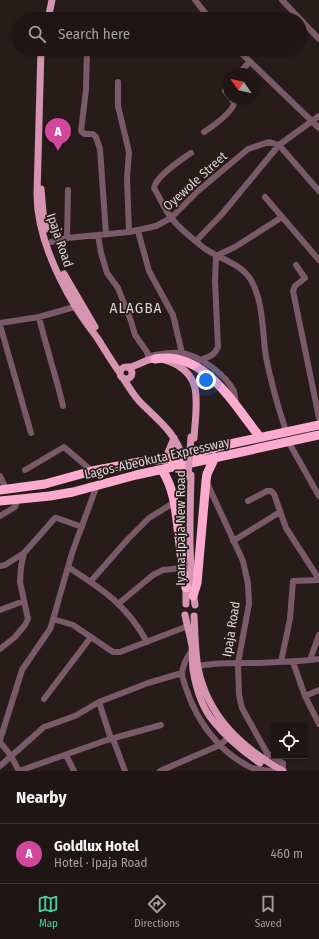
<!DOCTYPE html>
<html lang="en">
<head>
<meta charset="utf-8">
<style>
	body { margin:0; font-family:"Fira Sans Condensed",sans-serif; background:#2b2222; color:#f1f3f6 }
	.controls { position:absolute; right:12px; bottom:12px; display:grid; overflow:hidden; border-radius:0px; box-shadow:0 1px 3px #0004 }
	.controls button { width:36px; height:36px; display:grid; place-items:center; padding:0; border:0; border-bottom:1px solid #3c3434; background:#1e1514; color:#f1f3f6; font:20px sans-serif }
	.compass { position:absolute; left:223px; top:68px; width:36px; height:36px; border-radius:50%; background:#1e1514; box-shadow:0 1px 3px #0004; rotate:304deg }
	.you { position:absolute; left:206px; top:380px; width:14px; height:14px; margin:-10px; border:3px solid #fff; border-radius:50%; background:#1a73e8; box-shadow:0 0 0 6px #1a73e833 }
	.badge { display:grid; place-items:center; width:26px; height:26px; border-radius:50%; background:#45d49f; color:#fff; font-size:13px; font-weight:700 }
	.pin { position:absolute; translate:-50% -33px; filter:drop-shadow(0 1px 2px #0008) }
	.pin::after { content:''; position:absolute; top:21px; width:14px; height:12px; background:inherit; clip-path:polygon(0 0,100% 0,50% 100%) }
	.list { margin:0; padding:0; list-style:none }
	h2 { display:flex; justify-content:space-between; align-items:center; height:52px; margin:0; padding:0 16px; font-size:17px }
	h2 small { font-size:13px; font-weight:400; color:#a19fa0 }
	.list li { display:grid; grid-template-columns:26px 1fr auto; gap:12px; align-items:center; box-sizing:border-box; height:60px; padding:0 16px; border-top:1px solid #3c3434 }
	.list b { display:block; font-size:15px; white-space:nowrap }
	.list p { margin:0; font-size:13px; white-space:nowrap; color:#a19fa0 }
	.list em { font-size:13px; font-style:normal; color:#a19fa0 }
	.icon { flex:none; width:22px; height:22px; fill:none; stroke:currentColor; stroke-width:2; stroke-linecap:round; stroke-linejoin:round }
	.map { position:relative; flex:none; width:319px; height:771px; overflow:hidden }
	.search { position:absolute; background:#1e1514; box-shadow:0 1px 3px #0004; left:12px; right:12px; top:12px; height:44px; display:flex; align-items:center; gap:10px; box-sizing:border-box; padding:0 14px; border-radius:22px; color:#a19fa0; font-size:15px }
	.sheet { height:112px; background:#1e1514 }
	nav { display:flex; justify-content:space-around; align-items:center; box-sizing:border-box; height:56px; border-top:1px solid #3c3434; background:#1e1514; font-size:11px; color:#a19fa0 }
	nav a { display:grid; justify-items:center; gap:2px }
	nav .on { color:#45d49f }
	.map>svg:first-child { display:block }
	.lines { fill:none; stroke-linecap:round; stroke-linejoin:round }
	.minor { stroke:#7a5a68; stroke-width:6 }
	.major { stroke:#d794b1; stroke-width:7 }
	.highway { stroke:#fcabce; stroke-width:9 }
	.major-bridge { stroke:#d794b1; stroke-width:7 }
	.labels { text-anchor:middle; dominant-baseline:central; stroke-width:3.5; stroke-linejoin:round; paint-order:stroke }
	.street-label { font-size:13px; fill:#ddd4d4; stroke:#281c1b }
	.quarter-label { font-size:15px; letter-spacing:1px; fill:#ddd4d4; stroke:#281c1b }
</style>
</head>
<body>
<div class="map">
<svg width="319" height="771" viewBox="0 0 319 771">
	<rect width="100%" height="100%" fill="#281c1b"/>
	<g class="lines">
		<path class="minor" d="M 195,0 L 210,19
			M 282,0 L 300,19
			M 300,19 L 319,39
			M 78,49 L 87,52
			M 87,49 L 86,90 L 81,131 L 85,134 L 93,134 L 96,137 L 100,149 L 106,234
			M 237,49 L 319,128
			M 239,74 L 249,62
			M 118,82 L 118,106 L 129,152 L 127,178 L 129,232
			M 229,84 L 225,91 L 229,96
			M 204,132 C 213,126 232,113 234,103 L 231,98
			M 191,153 C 181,160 156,176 154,188 C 160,198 165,210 172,219 C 181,230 193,239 204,248 C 219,259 241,263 251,280 C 264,303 262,332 266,357 C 271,383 278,407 286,431
			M 265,197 L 319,260
			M 138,231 L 149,271 L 173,315 L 182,353
			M 98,235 L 101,253 L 107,273 L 118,288 L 131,321 L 135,335 L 147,352 L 149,360
			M 67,238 L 68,190
			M 196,241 L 222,214 L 279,145 L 319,191
			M 51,242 L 67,238 L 129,232 L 156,226 L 171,218 L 198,191 L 248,149 L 269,142 L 279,145 L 319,116
			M 296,265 L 305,278 L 295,286 L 293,291 L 319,418
			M 39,317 C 46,347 56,376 63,406
			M 0,323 L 39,317 L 78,306
			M 0,325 L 31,433
			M 150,356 C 160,354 171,352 181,353 C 199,355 225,374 234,391 C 235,394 235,399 236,403
			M 200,360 C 209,357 214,356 218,347 L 215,281 L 216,256 L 235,247 L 282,217
			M 288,441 L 319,496
			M 25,470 L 64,447 L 92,471
			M 0,476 L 6,489
			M 207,483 L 243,561 L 248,584 L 249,604 L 238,663 L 239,695 L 242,708 L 267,753 L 265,761
			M 248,501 L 267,491 L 271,491 L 274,494 L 286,528 L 319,579
			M 0,516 L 15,507 L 18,500
			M 233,541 L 280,512
			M 0,566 L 5,565 L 24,553
			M 68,567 C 102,589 127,605 147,642
			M 91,581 L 128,539 L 149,518 L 175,502
			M 118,604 L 153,575 L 163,570 L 182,568
			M 0,610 L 24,601
			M 53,619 L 73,625 L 113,652 L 120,652 L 188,626
			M 0,649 L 15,637 L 25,625 L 28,619 L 20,582 L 21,567 L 24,553 L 55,518 L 57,518 L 82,527
			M 192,650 C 187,657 183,664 182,673 C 182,678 185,685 187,691 C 197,721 219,751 248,766 C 255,770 264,770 272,771
			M 310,660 L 319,635
			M 281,662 L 290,619 L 293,581 L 319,580
			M 293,662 L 305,696 L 319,724
			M 198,666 C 217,662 235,663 254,663 C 276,662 297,662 319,659
			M 305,696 L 319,690
			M 44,699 L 91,637
			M 99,702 L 111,739
			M 113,739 L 125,771
			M 0,740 L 22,670 L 50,629 L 52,623 L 72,553 L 97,485
			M 0,742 L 11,756 L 19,771
			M 267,753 L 283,763 L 283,771
			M 66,755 L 74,771
			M 0,766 L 44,727 L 75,716 L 99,702 L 148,683 L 182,673
			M 19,771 L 107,740 L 161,725
			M 160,771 L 220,745 L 228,738"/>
		<path class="major" d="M 48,19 L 52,0
			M 41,49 L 37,194 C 37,232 56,274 75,306 C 82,318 90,328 98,339 C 105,350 112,362 120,373
			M 41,189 L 43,212 L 46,229
			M 64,274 L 95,327
			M120 373a6 6 0 1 1 12 0a6 6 0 1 1-12 0Z
			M 128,367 L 131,367 C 137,365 143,362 148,360 C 167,355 191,369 195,388 C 198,404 195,422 194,438
			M 123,378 C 129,387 134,396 141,403 C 158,420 176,433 182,457
			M 165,460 L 174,438
			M 191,475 C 190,519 188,562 195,605
			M 186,604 L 186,584
			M 185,615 C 187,625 190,635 192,646 C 193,654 192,662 193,670 C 196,688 202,708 214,722 C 227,738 243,751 260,763
			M 194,616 C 195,633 195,651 198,668 C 208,717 241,747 283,771"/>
		<path class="highway" d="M 155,359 C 205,350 233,404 260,437
			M 162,470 C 175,490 176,513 179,536 C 181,554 183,571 186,588
			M 0,490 L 45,484 L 92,471 L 139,462 L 182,457 L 225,445 L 319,425
			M 0,501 L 50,496 L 73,492 L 136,475 L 319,435
			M 193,596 L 197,583 L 206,481 L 207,474 L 215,457"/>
		<path class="major-bridge" d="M 188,476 L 191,437"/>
	</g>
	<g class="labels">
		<g class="street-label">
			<text transform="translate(195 181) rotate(-42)">Oyewole Street</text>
			<text transform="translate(60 240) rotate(71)">Ipaja Road</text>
			<text transform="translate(157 458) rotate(-13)">Lagos-Abeokuta Expressway</text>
			<text transform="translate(180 528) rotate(-90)">Iyana-Ipaja New Road</text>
			<text transform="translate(231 629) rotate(-81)">Ipaja Road</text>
		</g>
		<g class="quarter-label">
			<text x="136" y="308">ALAGBA</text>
		</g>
	</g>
</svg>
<div class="controls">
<button><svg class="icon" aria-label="locate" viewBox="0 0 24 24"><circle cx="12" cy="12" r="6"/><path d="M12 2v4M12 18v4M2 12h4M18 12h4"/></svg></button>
</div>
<svg class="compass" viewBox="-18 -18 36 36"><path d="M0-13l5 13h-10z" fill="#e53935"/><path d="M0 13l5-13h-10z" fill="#a19fa0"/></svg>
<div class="you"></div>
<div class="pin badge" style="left:58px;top:151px;background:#d1479c">A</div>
<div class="search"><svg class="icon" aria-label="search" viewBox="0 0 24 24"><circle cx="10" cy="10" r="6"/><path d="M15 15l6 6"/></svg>Search here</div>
</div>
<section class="sheet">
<h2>Nearby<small></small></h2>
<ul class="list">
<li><span class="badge" style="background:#d1479c">A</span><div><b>Goldlux Hotel</b><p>Hotel · Ipaja Road</p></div><em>460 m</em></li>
</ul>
</section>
<nav>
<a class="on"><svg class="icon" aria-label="map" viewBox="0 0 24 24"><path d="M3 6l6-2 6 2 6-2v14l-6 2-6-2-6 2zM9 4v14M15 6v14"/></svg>Map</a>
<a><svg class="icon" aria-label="directions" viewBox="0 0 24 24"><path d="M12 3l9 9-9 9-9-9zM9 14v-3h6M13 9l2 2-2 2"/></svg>Directions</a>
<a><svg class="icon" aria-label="saved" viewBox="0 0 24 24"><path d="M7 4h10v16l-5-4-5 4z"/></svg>Saved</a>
</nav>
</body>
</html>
